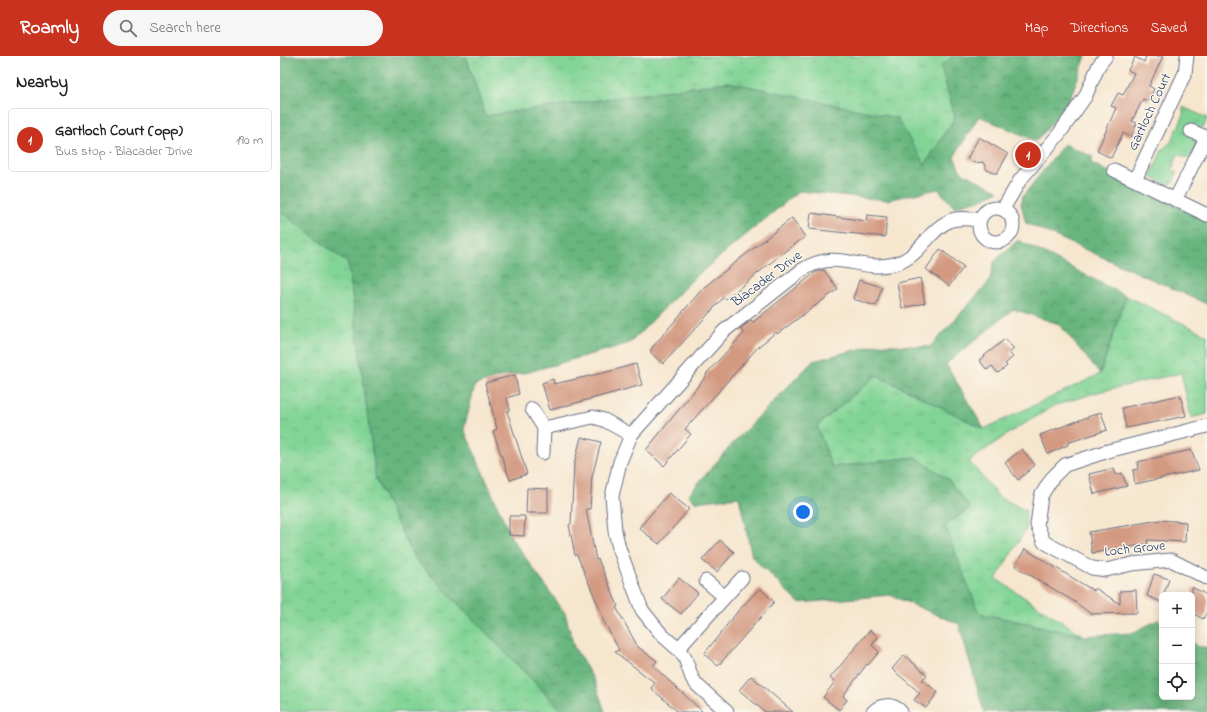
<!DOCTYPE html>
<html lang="en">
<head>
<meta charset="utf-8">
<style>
	body { margin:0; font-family:"Indie Flower",sans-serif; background:#f6f6f6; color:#202124 }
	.controls { position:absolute; right:12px; bottom:12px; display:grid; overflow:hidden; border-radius:6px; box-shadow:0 2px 10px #0003 }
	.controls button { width:36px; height:36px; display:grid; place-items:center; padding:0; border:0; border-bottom:1px solid #e0e0e0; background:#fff; color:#202124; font:20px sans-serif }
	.you { position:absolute; left:523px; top:456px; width:14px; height:14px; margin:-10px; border:3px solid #fff; border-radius:50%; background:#1a73e8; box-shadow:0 0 0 6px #1a73e833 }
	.badge { display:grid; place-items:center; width:26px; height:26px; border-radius:50%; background:#c8321e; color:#fff; font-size:13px; font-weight:700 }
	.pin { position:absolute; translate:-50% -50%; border:2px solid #fff; box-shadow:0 1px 4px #0006 }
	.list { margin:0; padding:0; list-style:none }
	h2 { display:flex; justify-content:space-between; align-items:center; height:52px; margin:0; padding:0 16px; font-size:17px }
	h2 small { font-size:13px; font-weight:400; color:#757577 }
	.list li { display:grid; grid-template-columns:26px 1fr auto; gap:12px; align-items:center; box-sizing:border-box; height:64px; margin:0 8px 8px; padding:0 8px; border:1px solid #e0e0e0; border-radius:6px }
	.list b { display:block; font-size:15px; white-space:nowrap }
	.list p { margin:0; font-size:13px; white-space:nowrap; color:#757577 }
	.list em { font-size:13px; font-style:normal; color:#757577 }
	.icon { flex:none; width:22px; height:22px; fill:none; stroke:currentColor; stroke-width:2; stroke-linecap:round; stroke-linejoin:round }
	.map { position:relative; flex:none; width:927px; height:656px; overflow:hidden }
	header { display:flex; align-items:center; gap:24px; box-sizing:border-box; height:56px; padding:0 20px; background:#c8321e; color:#fff }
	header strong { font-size:19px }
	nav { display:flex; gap:22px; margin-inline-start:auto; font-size:14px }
	.search { width:280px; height:36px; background:#f6f6f6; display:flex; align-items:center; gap:10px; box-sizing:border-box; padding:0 14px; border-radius:22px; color:#757577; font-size:15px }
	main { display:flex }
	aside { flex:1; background:#fff }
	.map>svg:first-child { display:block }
	.grass { fill:url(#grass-tufts); stroke:#4e827a }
	.forest { fill:url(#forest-crowns); stroke:#42726e }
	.building { fill:#d39981 }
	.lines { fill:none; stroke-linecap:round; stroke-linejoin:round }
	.street-casing { stroke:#686f85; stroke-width:15 }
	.street { stroke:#fff; stroke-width:13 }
	.labels { text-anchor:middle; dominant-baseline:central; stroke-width:3; stroke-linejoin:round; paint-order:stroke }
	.street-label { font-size:14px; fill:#1b2f5e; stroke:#fbf7ec }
</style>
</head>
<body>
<header>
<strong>Roamly</strong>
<div class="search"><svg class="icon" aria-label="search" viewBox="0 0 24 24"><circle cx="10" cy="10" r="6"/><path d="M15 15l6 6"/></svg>Search here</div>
<nav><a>Map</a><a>Directions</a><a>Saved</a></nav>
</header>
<main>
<aside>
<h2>Nearby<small></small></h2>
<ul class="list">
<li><span class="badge">1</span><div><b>Gartloch Court (opp)</b><p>Bus stop · Blacader Drive</p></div><em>190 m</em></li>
</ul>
</aside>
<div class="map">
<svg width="927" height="656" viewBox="0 0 927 656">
	<defs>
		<pattern id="grass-tufts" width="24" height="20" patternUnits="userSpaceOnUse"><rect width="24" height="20" fill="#81d495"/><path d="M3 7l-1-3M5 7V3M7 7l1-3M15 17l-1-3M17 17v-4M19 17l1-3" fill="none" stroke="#6fb683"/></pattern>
		<pattern id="forest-crowns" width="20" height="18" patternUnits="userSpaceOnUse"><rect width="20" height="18" fill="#68b67e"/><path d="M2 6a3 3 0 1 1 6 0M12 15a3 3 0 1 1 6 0" fill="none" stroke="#55946a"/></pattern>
	</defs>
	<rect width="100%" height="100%" fill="#fbf7ec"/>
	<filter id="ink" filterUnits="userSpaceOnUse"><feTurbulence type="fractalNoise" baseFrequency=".025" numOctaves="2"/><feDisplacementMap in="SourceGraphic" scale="8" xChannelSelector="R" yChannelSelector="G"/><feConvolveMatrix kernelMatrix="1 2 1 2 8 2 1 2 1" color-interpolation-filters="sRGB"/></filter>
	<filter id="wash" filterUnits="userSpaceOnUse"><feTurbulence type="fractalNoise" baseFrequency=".012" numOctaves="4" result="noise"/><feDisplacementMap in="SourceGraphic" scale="16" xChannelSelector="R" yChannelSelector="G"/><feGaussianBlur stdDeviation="0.9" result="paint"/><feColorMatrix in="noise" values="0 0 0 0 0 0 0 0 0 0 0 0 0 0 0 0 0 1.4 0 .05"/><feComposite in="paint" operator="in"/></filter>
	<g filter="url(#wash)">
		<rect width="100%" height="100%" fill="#f6e6ce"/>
		<path class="grass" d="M 186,0 L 674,0 L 661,11 L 675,61 L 645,109 L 449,26 L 205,60 Z
			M 903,51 L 927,62 L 924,71 L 920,72 L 909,68 L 905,78 L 915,82 L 916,90 L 909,103 L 898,98 L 892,114 L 897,116 L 893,126 L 887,129 L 872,122 L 871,119 L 882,94 L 891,86 L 903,61 Z
			M 0,155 L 68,207 L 96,424 L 135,503 L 283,656 L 0,656 Z
			M 846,240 L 927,279 L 927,358 L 911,362 L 901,317 L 822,335 L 776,349 L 732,375 L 689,405 L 719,441 L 745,454 L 746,473 L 716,523 L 804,580 L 699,557 L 635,401 L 552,411 L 537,370 L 597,319 L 704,373 L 820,318 Z"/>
		<path class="forest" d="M 0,0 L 186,0 L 205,60 L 449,26 L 617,62 L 645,109 L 675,61 L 661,10 L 674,0 L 806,0 L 787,50 L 756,85 L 699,60 L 674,101 L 681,116 L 719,135 L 699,144 L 674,151 L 658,133 L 607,144 L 519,135 L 414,222 L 350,287 L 249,316 L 219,321 L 195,329 L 184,373 L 232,483 L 285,557 L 294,591 L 314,624 L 325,656 L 283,656 L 135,503 L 96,424 L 68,207 L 0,155 Z
			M 784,88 L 813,101 L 811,107 L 927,165 L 927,248 L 746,167 L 741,148 L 743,140 Z
			M 738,184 L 846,240 L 820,318 L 779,268 L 733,253 L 666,308 L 704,373 L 597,319 L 537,370 L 552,411 L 635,401 L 668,423 L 690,452 L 665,470 L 699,557 L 804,580 L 852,577 L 878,564 L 882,567 L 882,641 L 912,641 L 912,586 L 919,591 L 927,591 L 927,656 L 704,656 L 679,568 L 610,539 L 519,547 L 472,501 L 459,441 L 415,446 L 408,439 L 454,386 L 533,305 L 598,288 L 650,291 L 709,226 L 714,206 Z"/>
		<g id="blocks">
			<path class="building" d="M 866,0 L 883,0 L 869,30 L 874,33 L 868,45 L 863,43 L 852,65 L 857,67 L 851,81 L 843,77 L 831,102 L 817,95 L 836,52 L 831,50 L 838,37 L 843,39 L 854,17 L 848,14 L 855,1 L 864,6 Z
				M 699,81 L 728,98 L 717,117 L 713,117 L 707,114 L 703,106 L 695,107 L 687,103 Z
				M 531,157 L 586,165 L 587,159 L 607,161 L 605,181 L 529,173 Z
				M 512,162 L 525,181 L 504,196 L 446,243 L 444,241 L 383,308 L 371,297 L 371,293 L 423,232 Z
				M 660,193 L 684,211 L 669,230 L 646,213 Z
				M 544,214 L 558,233 L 497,278 L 496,276 L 478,291 L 405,373 L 411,378 L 384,410 L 366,394 L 427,319 L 426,318 L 464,277 L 460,273 L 471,264 L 473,266 L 536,216 Z
				M 640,222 L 645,247 L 622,252 L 617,227 Z
				M 579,224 L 602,231 L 596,250 L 573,243 Z
				M 725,283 L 734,293 L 729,297 L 733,301 L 725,308 L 727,310 L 718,317 L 712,310 L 707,314 L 699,304 Z
				M 356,308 L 362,329 L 270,354 L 262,327 L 273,323 L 274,328 L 327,316 Z
				M 235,319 L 239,338 L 227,342 L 230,354 L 227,355 L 247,418 L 230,424 L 213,375 L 217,373 L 205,327 Z
				M 900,339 L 906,360 L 846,372 L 842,352 Z
				M 821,356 L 827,374 L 787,387 L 788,389 L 768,398 L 760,379 Z
				M 301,381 L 321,386 L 312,421 L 310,453 L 306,453 L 316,504 L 318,503 L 338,550 L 336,551 L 358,591 L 377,605 L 373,610 L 423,656 L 398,656 L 371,632 L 375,627 L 335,596 L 339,594 L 322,562 L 323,561 L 297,499 L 295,499 L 289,469 L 291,468 L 294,409 Z
				M 742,393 L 755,409 L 738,424 L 725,407 Z
				M 911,394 L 919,414 L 855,428 L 853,414 L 858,413 L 857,406 Z
				M 834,412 L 836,419 L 842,417 L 847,430 L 814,438 L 809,418 Z
				M 247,432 L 268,433 L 268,457 L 246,457 Z
				M 389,437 L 409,453 L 379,488 L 359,472 Z
				M 229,460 L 245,460 L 244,480 L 229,479 Z
				M 880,464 L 906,466 L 905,486 L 867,484 L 868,488 L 812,497 L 809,476 Z
				M 440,484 L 454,496 L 437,516 L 422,504 Z
				M 745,493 L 814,535 L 815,532 L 840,548 L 840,535 L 856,534 L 857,557 L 811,558 L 795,546 L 735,510 Z
				M 874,518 L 889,523 L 881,546 L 867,540 Z
				M 399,522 L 418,537 L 401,558 L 382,543 Z
				M 912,531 L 927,539 L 927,556 L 923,563 L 912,557 Z
				M 480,532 L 494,546 L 438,610 L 424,598 L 458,555 Z
				M 590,574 L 598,581 L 592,589 L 599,596 L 588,609 L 587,608 L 563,640 L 567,644 L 559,654 L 543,641 L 555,626 L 550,622 Z
				M 624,599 L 647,619 L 642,624 L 658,636 L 646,652 L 634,644 L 640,637 L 612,613 Z
				M 471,620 L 513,656 L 485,656 L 459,634 Z"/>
		</g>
	</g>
	<g filter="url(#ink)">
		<use href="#blocks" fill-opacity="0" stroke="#686f85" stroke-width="1"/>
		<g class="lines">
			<defs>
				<path id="street" d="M 911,75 L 926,81
					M 834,114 L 927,159
					M 855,124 L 905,17 L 907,0
					M 895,144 L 927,80
					M699 169a17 17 0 1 1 34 0a17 17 0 1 1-34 0Z
					M 723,153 L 740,124 L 779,78 L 805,41 L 819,9 L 826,0
					M 252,353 L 264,372 L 263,397
					M 927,370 L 828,395 L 785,409 L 772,422 L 761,440 L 757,469 L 764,486 L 812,512 L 826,514 L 852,508 L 891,504 L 927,522
					M 264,372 L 313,361 L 324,364 L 351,379
					M 426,525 L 445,541
					M 398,593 L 462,522
					M 447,656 L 417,629 L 412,622 L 405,602 L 398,593 L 382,579 L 362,554 L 339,492 L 335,475 L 332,440 L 340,406 L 351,379 L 444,275 L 522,214 C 560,191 578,217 614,208 C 641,201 646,176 669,165 C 678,161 689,163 699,164
					M 593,656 C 600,648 613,647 621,656"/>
			</defs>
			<use href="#street" class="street-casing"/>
			<use href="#street" class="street"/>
		</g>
	</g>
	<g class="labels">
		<g class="street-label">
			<text transform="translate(870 56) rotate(-65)">Gartloch Court</text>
			<text transform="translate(487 223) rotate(-37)">Blacader Drive</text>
			<text transform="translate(855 493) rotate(-6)">Loch Grove</text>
		</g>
	</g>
</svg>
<div class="controls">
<button>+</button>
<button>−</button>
<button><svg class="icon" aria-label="locate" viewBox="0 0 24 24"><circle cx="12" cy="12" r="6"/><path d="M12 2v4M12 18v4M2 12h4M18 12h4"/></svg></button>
</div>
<div class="you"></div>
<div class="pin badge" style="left:748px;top:99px">1</div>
</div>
</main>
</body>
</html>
